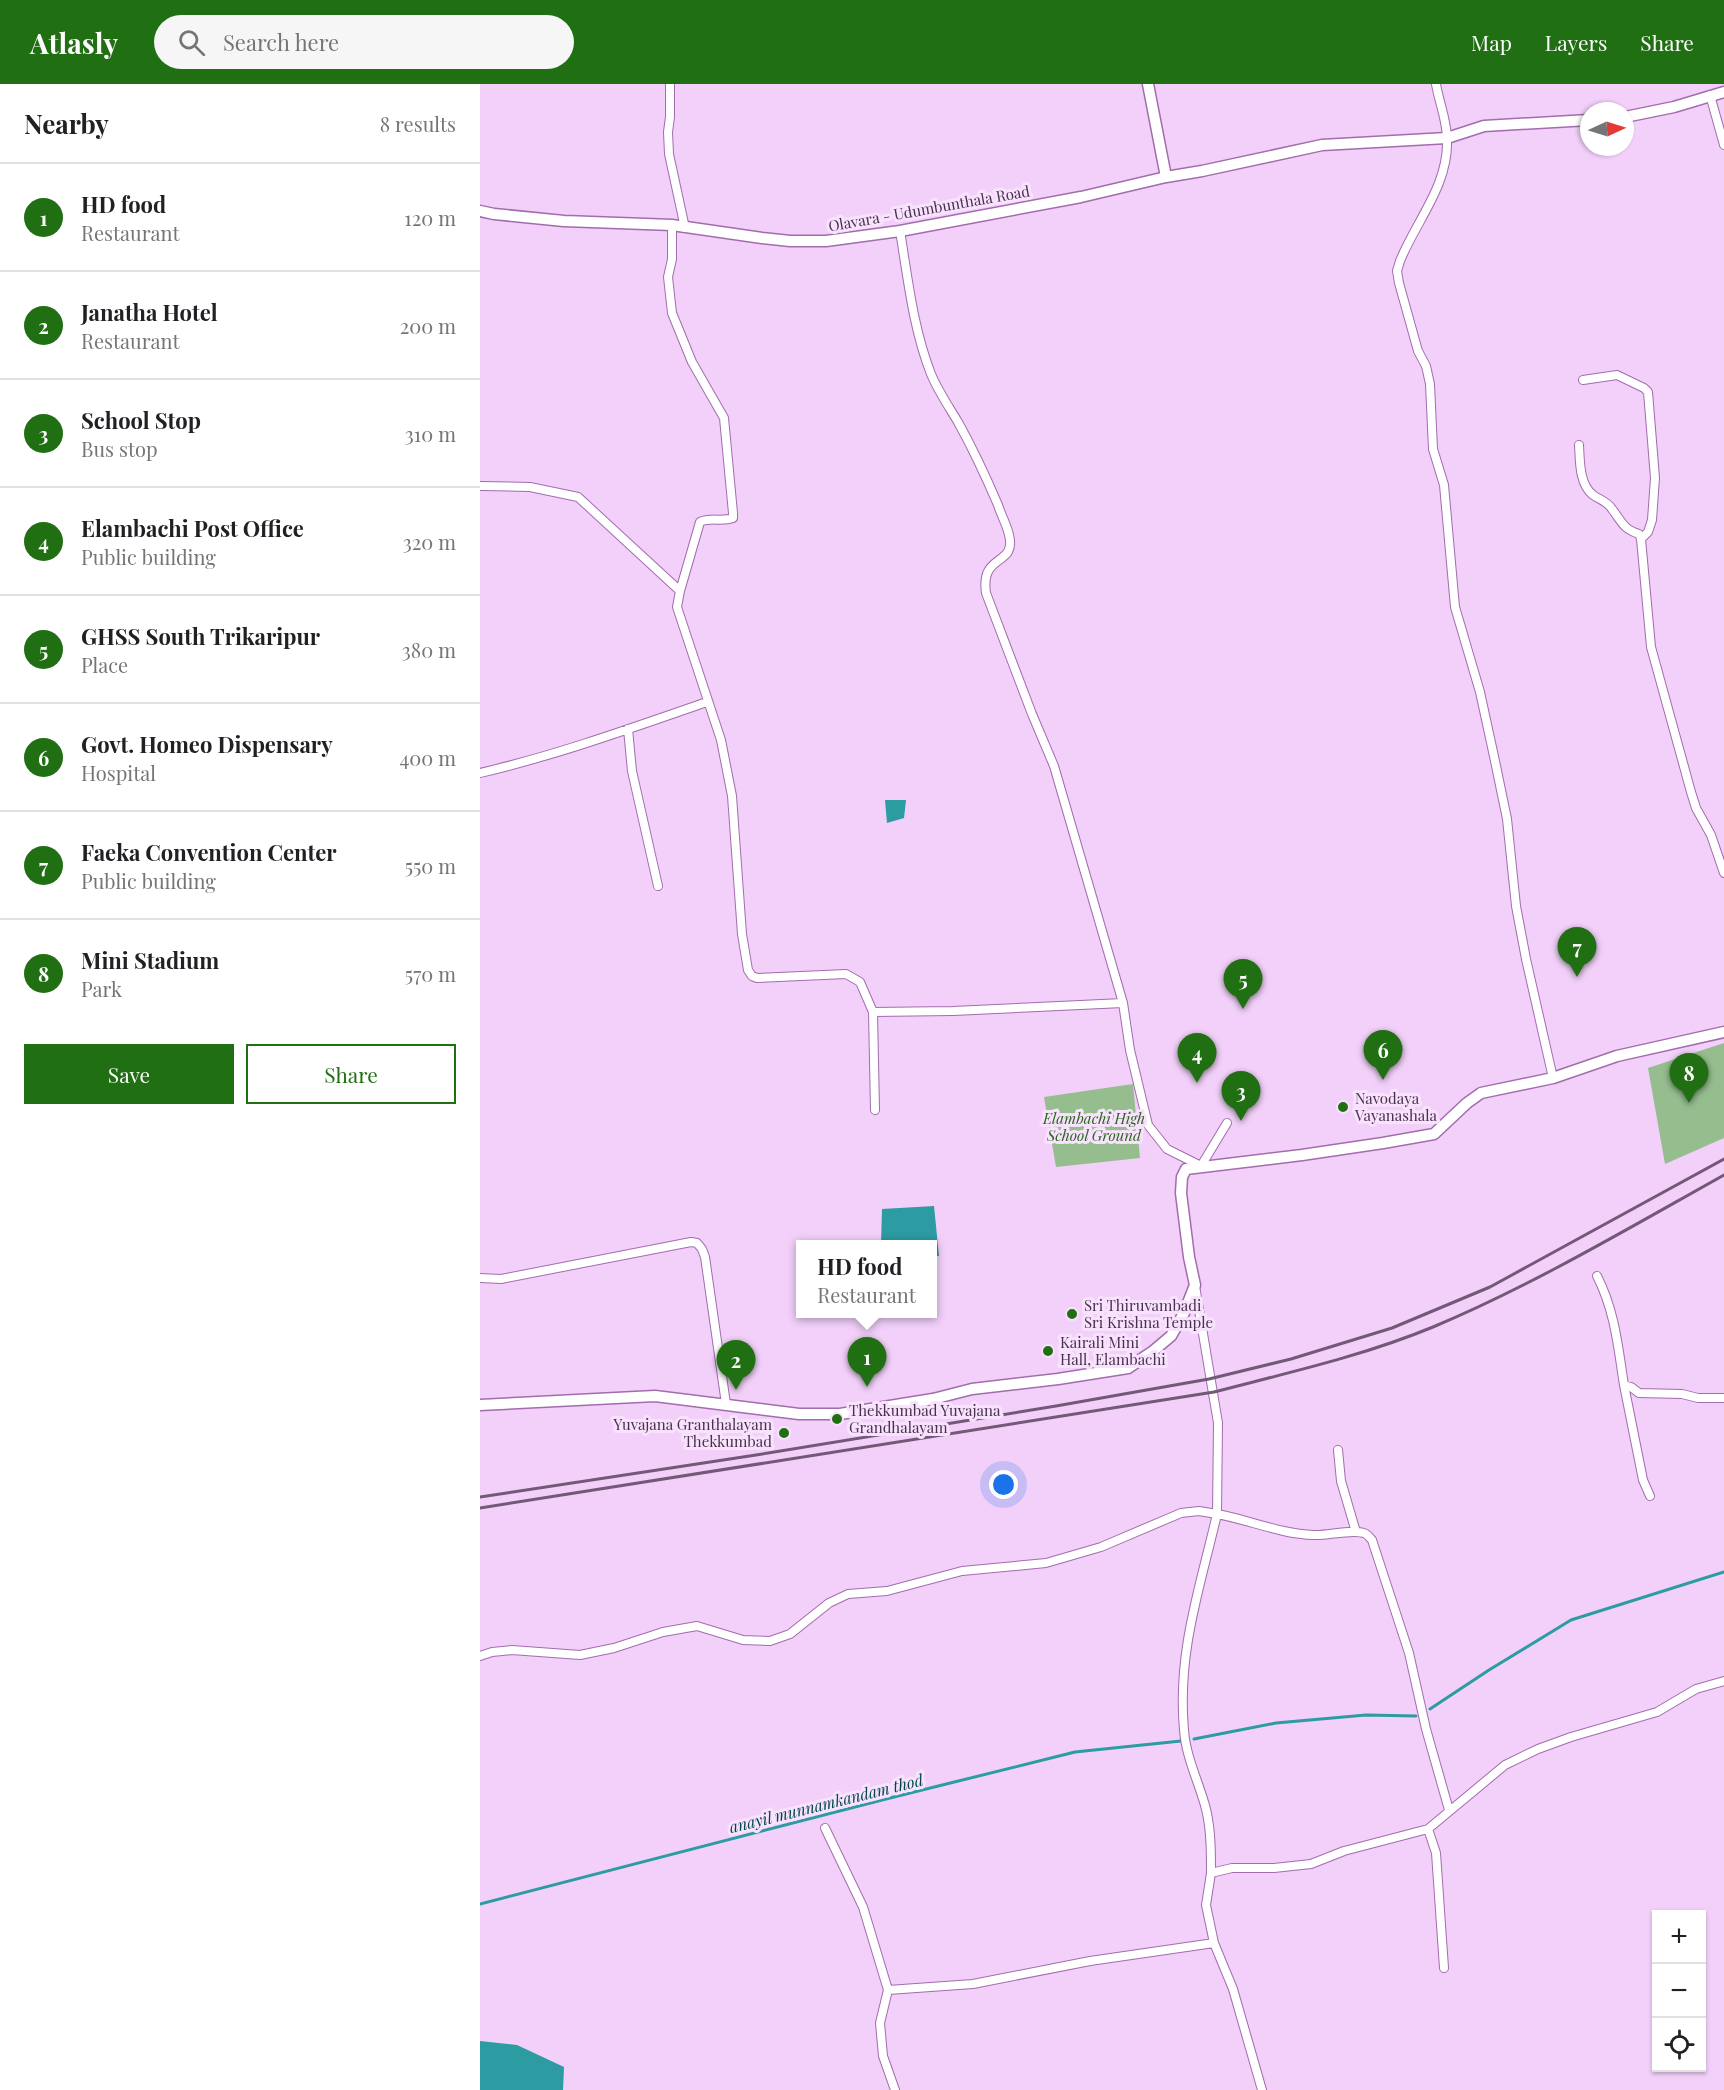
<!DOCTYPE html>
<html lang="en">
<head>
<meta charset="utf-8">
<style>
	body { margin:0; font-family:"Playfair Display",serif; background:#f6f6f6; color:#202124 }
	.controls { position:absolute; right:18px; bottom:18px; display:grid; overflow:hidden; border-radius:0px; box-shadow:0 2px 4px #0004 }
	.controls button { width:54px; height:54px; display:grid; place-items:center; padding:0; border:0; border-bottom:2px solid #e0e0e0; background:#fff; color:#202124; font:30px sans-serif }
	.compass { position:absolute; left:1100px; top:18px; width:54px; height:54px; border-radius:50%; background:#fff; box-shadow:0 2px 4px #0004; rotate:86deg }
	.you { position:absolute; left:524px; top:1401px; width:21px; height:21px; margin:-15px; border:4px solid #fff; border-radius:50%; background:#1a73e8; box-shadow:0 0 0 9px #1a73e833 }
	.badge { display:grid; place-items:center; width:39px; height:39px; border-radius:50%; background:#216f13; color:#fff; font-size:20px; font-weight:700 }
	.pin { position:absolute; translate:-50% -50px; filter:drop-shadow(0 2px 3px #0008) }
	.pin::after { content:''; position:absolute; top:32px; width:21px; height:18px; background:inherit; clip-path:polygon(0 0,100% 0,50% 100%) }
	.popup { position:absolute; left:316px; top:1156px; width:141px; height:78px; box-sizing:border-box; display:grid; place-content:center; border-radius:0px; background:#fff; filter:drop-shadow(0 2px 4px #0005); font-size:20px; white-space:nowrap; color:#757577 }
	.popup b { font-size:22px; color:#202124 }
	.popup::after { content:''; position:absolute; left:50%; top:100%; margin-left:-12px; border:12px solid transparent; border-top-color:#fff }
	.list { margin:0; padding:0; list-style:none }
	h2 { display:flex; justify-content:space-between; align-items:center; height:78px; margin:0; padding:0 24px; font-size:26px }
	h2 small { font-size:20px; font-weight:400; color:#757577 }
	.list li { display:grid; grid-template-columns:39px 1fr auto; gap:18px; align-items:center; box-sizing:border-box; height:108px; padding:0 24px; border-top:2px solid #e0e0e0 }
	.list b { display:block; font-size:22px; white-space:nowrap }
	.list p { margin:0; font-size:20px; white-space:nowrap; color:#757577 }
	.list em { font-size:20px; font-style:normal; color:#757577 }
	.actions { display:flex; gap:12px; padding:18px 24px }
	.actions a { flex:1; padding:14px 0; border:2px solid #216f13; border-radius:0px; text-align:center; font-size:21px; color:#216f13 }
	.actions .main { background:#216f13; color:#fff }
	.icon { flex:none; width:33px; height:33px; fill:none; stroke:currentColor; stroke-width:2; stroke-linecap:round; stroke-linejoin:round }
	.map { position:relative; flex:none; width:1244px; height:2006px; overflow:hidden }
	header { display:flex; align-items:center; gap:36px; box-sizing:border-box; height:84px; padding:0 30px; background:#216f13; color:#fff }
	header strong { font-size:28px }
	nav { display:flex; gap:33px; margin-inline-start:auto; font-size:21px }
	.search { width:420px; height:54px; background:#f6f6f6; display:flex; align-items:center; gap:15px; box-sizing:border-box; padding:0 21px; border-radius:33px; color:#757577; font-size:22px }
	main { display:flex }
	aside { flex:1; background:#fff }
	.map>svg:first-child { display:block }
	.green { fill:#95bd8e }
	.water { fill:#2c9ba2 }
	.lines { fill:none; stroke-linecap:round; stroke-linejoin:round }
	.stream { stroke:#2c9ba2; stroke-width:3 }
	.street-casing { stroke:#a26dac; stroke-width:10 }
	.secondary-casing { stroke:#a26dac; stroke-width:13 }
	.street { stroke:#fff; stroke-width:8 }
	.secondary { stroke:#fff; stroke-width:10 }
	.rail { stroke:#725977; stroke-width:3 }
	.poi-dot { fill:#216f13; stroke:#f9e2fd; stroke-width:2 }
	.labels { text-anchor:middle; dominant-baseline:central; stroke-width:6; stroke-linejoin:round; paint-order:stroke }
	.street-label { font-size:15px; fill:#48314c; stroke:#f9e2fd }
	.poi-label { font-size:15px; fill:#48314c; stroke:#f9e2fd; text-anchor:start }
	.park-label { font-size:15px; font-style:italic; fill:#28651f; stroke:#f9e2fd }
	.water-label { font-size:16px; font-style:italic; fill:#01464a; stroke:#f9e2fd }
</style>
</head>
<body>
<header>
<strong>Atlasly</strong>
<div class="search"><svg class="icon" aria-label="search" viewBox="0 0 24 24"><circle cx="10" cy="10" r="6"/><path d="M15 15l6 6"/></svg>Search here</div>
<nav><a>Map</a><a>Layers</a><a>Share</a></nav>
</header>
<main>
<aside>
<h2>Nearby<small>8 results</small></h2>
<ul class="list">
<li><span class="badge">1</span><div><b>HD food</b><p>Restaurant</p></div><em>120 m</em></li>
<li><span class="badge">2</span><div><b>Janatha Hotel</b><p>Restaurant</p></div><em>200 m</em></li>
<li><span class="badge">3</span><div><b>School Stop</b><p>Bus stop</p></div><em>310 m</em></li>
<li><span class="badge">4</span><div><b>Elambachi Post Office</b><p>Public building</p></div><em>320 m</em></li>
<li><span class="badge">5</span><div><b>GHSS South Trikaripur</b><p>Place</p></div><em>380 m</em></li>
<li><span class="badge">6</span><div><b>Govt. Homeo Dispensary</b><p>Hospital</p></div><em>400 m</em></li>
<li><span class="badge">7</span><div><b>Faeka Convention Center</b><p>Public building</p></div><em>550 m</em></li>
<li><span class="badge">8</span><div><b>Mini Stadium</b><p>Park</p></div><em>570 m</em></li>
</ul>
<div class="actions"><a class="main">Save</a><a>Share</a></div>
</aside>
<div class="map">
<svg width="1244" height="2006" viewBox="0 0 1244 2006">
	<rect width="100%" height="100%" fill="#f2d0f9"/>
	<path class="green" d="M 1244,959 L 1244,1054 L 1185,1080 L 1168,984 Z
		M 653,1000 L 660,1074 L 576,1083 L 564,1013 Z"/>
	<path class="water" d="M 405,716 L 426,716 L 424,734 L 407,739 Z
		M 454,1122 L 459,1172 L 453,1172 L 453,1160 L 401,1160 L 402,1125 Z
		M 0,1957 L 37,1961 L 84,1983 L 83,2006 L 0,2006 Z"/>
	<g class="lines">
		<path class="stream" d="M 950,1625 L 1009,1586 L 1091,1536 L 1244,1488
			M 714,1655 L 796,1639 L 886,1631 L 936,1632
			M 0,1820 L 406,1715 L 595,1668 L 701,1657"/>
		<defs>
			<path id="street" d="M 190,0 L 190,33 L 188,48 L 189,70 L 205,144
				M 956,0 C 959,18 967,37 967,55 C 969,101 936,137 920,177 L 917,187 L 919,199 L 938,267 L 946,282 L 950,300 L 953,365 L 964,401 L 975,523 L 1000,608 L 1015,677 L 1027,735 L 1036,822 L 1046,875 L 1073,994
				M 1230,11 L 1244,61
				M 192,141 L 192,175 L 188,193 L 192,229 L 212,278 L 244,334 L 253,429 L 253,434 C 242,438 230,433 220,438 L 200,507 L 197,523 L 241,656 L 252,712 L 262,850 L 268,886 L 272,892 L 277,894 L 366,890 L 380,898 L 393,928 L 395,1026
				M 420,147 C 428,195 433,244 451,290 C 458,307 469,323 478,338 C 493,365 506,393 518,421 C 521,431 527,441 529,451 C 537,483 500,468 506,509 L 552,630 L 574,682 L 643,919 L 650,966 L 668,1041 L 687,1065 L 721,1082 L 747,1039
				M 1103,296 L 1137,291 L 1164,304 L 1168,308 L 1175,394 L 1172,436 L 1168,448 L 1161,455
				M 1099,361 C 1100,377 1099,400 1113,411 C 1120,416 1127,417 1132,425 C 1142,438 1143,445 1159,450 L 1161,455 L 1171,563 L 1211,708 L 1216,724 L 1231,751 L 1244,789
				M 0,402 L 50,403 L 98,413 L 200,507
				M 148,645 L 152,687 L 178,802
				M 0,689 C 77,671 152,644 227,618
				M 393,928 L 473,927 L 643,919
				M 1117,1192 C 1135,1227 1138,1263 1144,1301 L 1151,1303 L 1159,1309 L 1202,1310 L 1218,1314 L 1244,1314
				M 0,1194 L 21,1195 L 211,1158 L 217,1159 L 222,1165 L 225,1173 L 246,1320
				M 715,1202 L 738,1339 L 737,1430 C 770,1436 800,1450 834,1451 C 847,1452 876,1444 886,1450 C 887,1450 892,1456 892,1456 L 929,1569 L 946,1645 L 969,1726
				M 1144,1301 L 1163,1396 L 1170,1412
				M 858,1366 L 861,1397 L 876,1448
				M 0,1572 L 12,1568 L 32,1566 L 100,1571 L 134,1564 L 183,1548 L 217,1542 L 263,1556 L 290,1557 L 310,1550 L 349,1519 L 368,1510 L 407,1507 L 482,1487 L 566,1479 L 621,1463 L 701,1429 L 719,1427 L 737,1430 C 720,1504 697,1568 704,1646 C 706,1674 719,1698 726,1725 C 731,1746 731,1767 731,1789
				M 345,1744 L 383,1823 L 408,1906 L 400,1939 L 403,1972 L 415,2006
				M 948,1745 L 956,1769 L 964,1884
				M 408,1906 L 493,1900 L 610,1877 L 734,1859
				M 782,2006 L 753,1905 L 734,1859 L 726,1821 L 731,1789 L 752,1784 L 794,1784 L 831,1780 L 864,1767 L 948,1745 L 1025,1681 L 1058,1665 L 1091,1653 L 1177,1628 L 1216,1605 L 1244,1597"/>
			<path id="secondary" d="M 668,0 L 686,93
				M 1145,33 L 1194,23 L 1244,8
				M 0,127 L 14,130 L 84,137 L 192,141 L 282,154 L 310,157 L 346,157 L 420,147 L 601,113 L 686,93 L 722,87 L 842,61 L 967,54 L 1004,42 L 1109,36
				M 0,1321 L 175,1312 L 319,1330 L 360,1330 L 453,1315 L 492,1305 L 578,1295 L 648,1284 L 672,1268 L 691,1252 L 704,1229 L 715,1201 L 709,1173 L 701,1109 L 702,1093 L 706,1085 L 822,1071 L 903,1059 L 954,1050 L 987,1019 L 1001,1009 L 1073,994 L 1137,972 L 1244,948"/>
		</defs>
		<use href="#street" class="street-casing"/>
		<use href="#secondary" class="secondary-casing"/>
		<use href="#street" class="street"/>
		<use href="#secondary" class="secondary"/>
		<path class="rail" d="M 0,1413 L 276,1371 L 576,1322 L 729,1295 L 811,1275 L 912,1244 L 1010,1203 L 1244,1075
			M 0,1424 L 734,1308 C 807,1289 883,1272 953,1243 C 1053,1201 1149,1144 1244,1091"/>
	</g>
	<g class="poi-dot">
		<circle cx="863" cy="1023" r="6"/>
		<circle cx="592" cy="1230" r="6"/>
		<circle cx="568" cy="1267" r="6"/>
		<circle cx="357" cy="1335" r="6"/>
		<circle cx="304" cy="1349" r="6"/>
	</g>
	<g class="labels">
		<g class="street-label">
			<text transform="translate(449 124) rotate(-10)">Olavara - Udumbunthala Road</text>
		</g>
		<g class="poi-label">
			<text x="875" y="1014">Navodaya<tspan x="875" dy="17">Vayanashala</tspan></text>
			<text x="604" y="1221">Sri Thiruvambadi<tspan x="604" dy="17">Sri Krishna Temple</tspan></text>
			<text x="580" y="1258">Kairali Mini<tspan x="580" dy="17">Hall, Elambachi</tspan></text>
			<text x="369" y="1326">Thekkumbad Yuvajana<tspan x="369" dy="17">Grandhalayam</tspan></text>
			<text x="292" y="1340" text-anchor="end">Yuvajana Granthalayam<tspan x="292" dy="17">Thekkumbad</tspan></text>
		</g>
		<g class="park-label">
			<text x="614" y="1034">Elambachi High<tspan x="614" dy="17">School Ground</tspan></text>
		</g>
		<g class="water-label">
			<text transform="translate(346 1719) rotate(-14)">anayil munnamkandam thod</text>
		</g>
	</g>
</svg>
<div class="controls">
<button>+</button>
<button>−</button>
<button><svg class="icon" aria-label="locate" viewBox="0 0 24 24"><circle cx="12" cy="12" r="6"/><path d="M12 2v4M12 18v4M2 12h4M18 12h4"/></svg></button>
</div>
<svg class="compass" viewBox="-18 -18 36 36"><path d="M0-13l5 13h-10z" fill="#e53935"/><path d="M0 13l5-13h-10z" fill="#757577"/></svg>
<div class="you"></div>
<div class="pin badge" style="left:387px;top:1303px">1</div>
<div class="popup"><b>HD food</b>Restaurant</div>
<div class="pin badge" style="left:256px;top:1306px">2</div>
<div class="pin badge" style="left:761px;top:1037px">3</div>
<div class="pin badge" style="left:717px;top:999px">4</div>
<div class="pin badge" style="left:763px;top:925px">5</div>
<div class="pin badge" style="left:903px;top:996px">6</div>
<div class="pin badge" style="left:1097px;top:893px">7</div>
<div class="pin badge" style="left:1209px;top:1019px">8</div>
</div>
</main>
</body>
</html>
